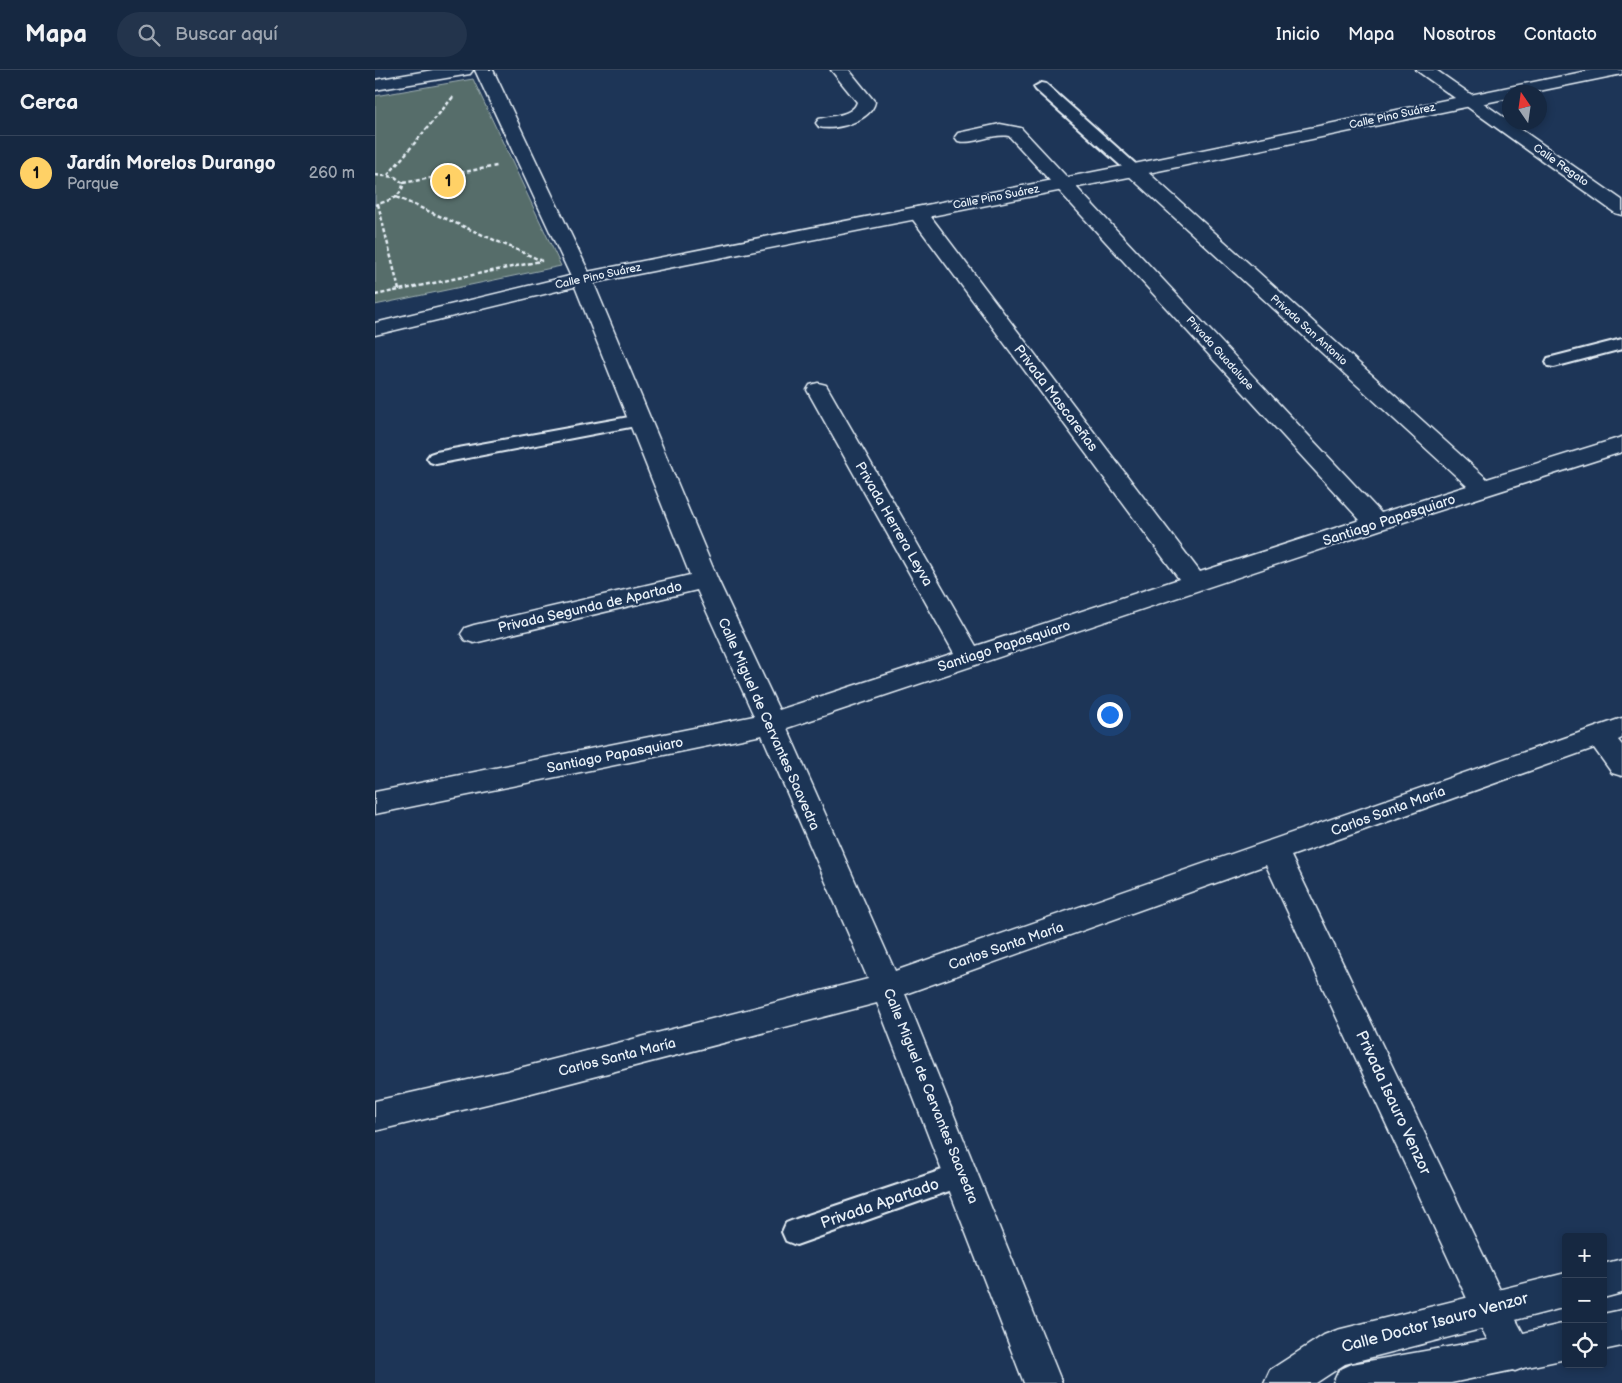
<!DOCTYPE html>
<html lang="es">
<head>
<meta charset="utf-8">
<style>
	body { margin:0; font-family:"Balsamiq Sans",sans-serif; background:#23344c; color:#f1f3f6 }
	.controls { position:absolute; right:15px; bottom:15px; display:grid; overflow:hidden; border-radius:5px; box-shadow:0 2px 8px #0003 }
	.controls button { width:45px; height:45px; display:grid; place-items:center; padding:0; border:0; border-bottom:1px solid #35445a; background:#162841; color:#f1f3f6; font:25px sans-serif }
	.compass { position:absolute; left:1127px; top:15px; width:45px; height:45px; border-radius:50%; background:#162841; box-shadow:0 2px 8px #0003; rotate:347deg }
	.you { position:absolute; left:734px; top:644px; width:18px; height:18px; margin:-12px; border:4px solid #fff; border-radius:50%; background:#1a73e8; box-shadow:0 0 0 8px #1a73e833 }
	.badge { display:grid; place-items:center; width:32px; height:32px; border-radius:50%; background:#ffd166; color:#111; font-size:16px; font-weight:700 }
	.pin { position:absolute; translate:-50% -50%; border:2px solid #fff; box-shadow:0 1px 5px #0006 }
	.list { margin:0; padding:0; list-style:none }
	h2 { display:flex; justify-content:space-between; align-items:center; height:65px; margin:0; padding:0 20px; font-size:21px }
	h2 small { font-size:16px; font-weight:400; color:#9ea6b1 }
	.list li { display:grid; grid-template-columns:32px 1fr auto; gap:15px; align-items:center; box-sizing:border-box; height:75px; padding:0 20px; border-top:1px solid #35445a }
	.list b { display:block; font-size:19px; white-space:nowrap }
	.list p { margin:0; font-size:16px; white-space:nowrap; color:#9ea6b1 }
	.list em { font-size:16px; font-style:normal; color:#9ea6b1 }
	.icon { flex:none; width:28px; height:28px; fill:none; stroke:currentColor; stroke-width:2; stroke-linecap:round; stroke-linejoin:round }
	.map { position:relative; flex:none; width:1247px; height:1313px; overflow:hidden }
	header { display:flex; align-items:center; gap:30px; box-sizing:border-box; height:70px; padding:0 25px; background:#162841; border-bottom:1px solid #35445a }
	header strong { font-size:24px }
	nav { display:flex; gap:28px; margin-inline-start:auto; font-size:18px }
	.search { width:350px; height:45px; background:#23344c; display:flex; align-items:center; gap:12px; box-sizing:border-box; padding:0 18px; border-radius:28px; color:#9ea6b1; font-size:19px }
	main { display:flex }
	aside { flex:1; background:#162841 }
	.map>svg:first-child { display:block }
	.green { fill:#566d6a; stroke:#9fafb1 }
	.lines { fill:none; stroke-linecap:round; stroke-linejoin:round }
	.service-casing { stroke:#e8f1f8; stroke-width:4 }
	.minor-casing { stroke:#e8f1f8; stroke-width:3 }
	.tertiary-casing { stroke:#e8f1f8; stroke-width:3 }
	.path { stroke:#e8f1f8; stroke-width:2.5; stroke-dasharray:4 2.5; stroke-linecap:butt }
	.service { fill:#1d3557; fill-rule:evenodd }
	.minor { fill:#1d3557; fill-rule:evenodd }
	.tertiary { fill:#1d3557; fill-rule:evenodd }
	.labels { text-anchor:middle; dominant-baseline:central; stroke-width:4; stroke-linejoin:round; paint-order:stroke }
	.far-street-label { font-size:11px; fill:#e8f1f8; stroke:#1d3557 }
	.street-label { font-size:14px; fill:#e8f1f8; stroke:#1d3557 }
	.near-street-label { font-size:16px; fill:#e8f1f8; stroke:#1d3557 }
</style>
</head>
<body>
<header>
<strong>Mapa</strong>
<div class="search"><svg class="icon" aria-label="search" viewBox="0 0 24 24"><circle cx="10" cy="10" r="6"/><path d="M15 15l6 6"/></svg>Buscar aquí</div>
<nav><a>Inicio</a><a>Mapa</a><a>Nosotros</a><a>Contacto</a></nav>
</header>
<main>
<aside>
<h2>Cerca<small></small></h2>
<ul class="list">
<li><span class="badge">1</span><div><b>Jardín Morelos Durango</b><p>Parque</p></div><em>260 m</em></li>
</ul>
</aside>
<div class="map">
<svg width="1247" height="1313" viewBox="0 0 1247 1313">
	<rect width="100%" height="100%" fill="#1d3557"/>
	<filter id="ink" filterUnits="userSpaceOnUse"><feTurbulence type="fractalNoise" baseFrequency=".02" numOctaves="2"/><feDisplacementMap in="SourceGraphic" scale="10" xChannelSelector="R" yChannelSelector="G"/><feConvolveMatrix kernelMatrix="1 2 1 2 8 2 1 2 1" color-interpolation-filters="sRGB"/></filter>
	<g filter="url(#ink)">
		<path class="green" d="M 98,9 L 186,196 L 0,235 L 0,26 Z"/>
		<g class="lines">
			<defs>
				<path id="service" d="M 666,13 L 671,14 L 764,97 L 766,100 L 764,103 L 754,103 L 661,20 L 659,17 Z
					M 1247,269 L 1247,279 L 1179,297 L 1173,296 L 1171,292 L 1173,288 Z
					M 265,345 L 271,346 L 274,350 L 271,354 L 61,394 L 55,392 L 52,388 L 55,384 L 61,382 Z
					M 588,1093 L 597,1097 L 601,1105 L 597,1113 L 421,1175 L 411,1171 L 407,1162 L 411,1153 L 421,1149 Z"/>
				<path id="minor" d="M 100,0 L 118,0 L 217,209 L 343,510 L 404,640 L 579,583 L 432,320 L 435,315 L 443,313 L 451,315 L 454,320 L 601,576 L 804,509 L 536,147 L 533,143 L 536,139 L 543,137 L 550,139 L 825,502 L 985,450 L 634,66 C 616,63 599,75 583,71 L 580,67 L 583,63 L 625,54 L 646,58 L 1006,443 L 1092,416 L 752,104 L 750,100 L 752,96 L 759,94 L 766,96 L 1112,409 L 1247,367 L 1247,382 L 1010,458 L 412,658 L 520,901 L 1247,648 L 1247,668 L 1243,670 L 1247,675 L 1247,706 L 1237,703 L 1219,678 L 916,786 L 1128,1226 L 1159,1283 L 1153,1296 L 1140,1301 L 1127,1296 L 1102,1250 L 891,795 L 530,924 L 687,1313 L 649,1313 L 502,933 L 133,1029 L 0,1061 L 0,1031 L 133,1001 L 493,909 L 387,665 L 0,744 L 0,722 L 379,646 L 322,520 L 99,573 L 90,570 L 86,564 L 90,558 L 99,555 L 315,505 L 197,209 Z
					M 456,0 L 474,0 L 500,32 C 496,51 461,61 444,57 L 441,53 L 444,49 C 455,46 478,46 482,32 Z
					M 1041,0 L 1061,0 L 1247,130 L 1247,145 L 1240,143 Z"/>
				<path id="tertiary" d="M 58,0 L 98,0 L 95,4 L 89,5 L 0,20 L 0,10 Z
					M 1217,0 L 1247,0 L 1247,4 L 1159,22 L 1134,22 L 1134,28 L 759,106 L 207,215 L 0,265 L 0,253 L 207,203 L 759,94 Z
					M 1247,1189 L 1247,1223 L 1228,1228 L 1228,1194 Z
					M 1191,1203 L 1191,1237 L 970,1294 L 941,1313 L 889,1313 L 895,1300 L 949,1265 L 962,1260 Z
					M 1247,1240 L 1247,1276 L 1228,1280 L 1228,1244 Z
					M 1191,1253 L 1191,1289 L 1076,1313 L 958,1313 L 964,1300 L 977,1294 L 1140,1265 Z"/>
			</defs>
			<use href="#service" class="service-casing"/>
			<use href="#minor" class="minor-casing"/>
			<use href="#tertiary" class="tertiary-casing"/>
			<path class="path" d="M 0,105 L 20,107 L 28,113 C 28,128 11,131 0,135
				M 13,105 L 78,27
				M 28,113 L 122,96
				M 21,127 L 165,190
				M 3,134 L 24,220
				M 0,225 L 166,191 L 165,189"/>
			<use href="#service" class="service"/>
			<use href="#minor" class="minor"/>
			<use href="#tertiary" class="tertiary"/>
		</g>
	</g>
	<g class="labels">
		<g class="far-street-label">
			<text transform="translate(1017 46) rotate(-12)">Calle Pino Suárez</text>
			<text transform="translate(1186 95) rotate(35)">Calle Regato</text>
			<text transform="translate(621 127) rotate(-11)">Calle Pino Suárez</text>
			<text transform="translate(223 206) rotate(-12)">Calle Pino Suárez</text>
			<text transform="translate(934 260) rotate(42)">Privada San Antonio</text>
			<text transform="translate(845 283) rotate(48)">Privada Guadalupe</text>
		</g>
		<g class="street-label">
			<text transform="translate(681 328) rotate(53)">Privada Mascareñas</text>
			<text transform="translate(1014 450) rotate(-18)">Santiago Papasquiaro</text>
			<text transform="translate(519 454) rotate(60)">Privada Herrera Leyva</text>
			<text transform="translate(215 537) rotate(-13)">Privada Segunda de Apartado</text>
			<text transform="translate(629 576) rotate(-18)">Santiago Papasquiaro</text>
			<text transform="translate(394 654) rotate(66)">Calle Miguel de Cervantes Saavedra</text>
			<text transform="translate(240 685) rotate(-11)">Santiago Papasquiaro</text>
			<text transform="translate(1013 741) rotate(-20)">Carlos Santa María</text>
			<text transform="translate(631 876) rotate(-19)">Carlos Santa María</text>
			<text transform="translate(242 987) rotate(-14)">Carlos Santa María</text>
			<text transform="translate(556 1026) rotate(68)">Calle Miguel de Cervantes Saavedra</text>
		</g>
		<g class="near-street-label">
			<text transform="translate(1018 1033) rotate(65)">Privada Isauro Venzor</text>
			<text transform="translate(505 1134) rotate(-19)">Privada Apartado</text>
			<text transform="translate(1060 1253) rotate(-15)">Calle Doctor Isauro Venzor</text>
		</g>
	</g>
</svg>
<div class="controls">
<button>+</button>
<button>−</button>
<button><svg class="icon" aria-label="locate" viewBox="0 0 24 24"><circle cx="12" cy="12" r="6"/><path d="M12 2v4M12 18v4M2 12h4M18 12h4"/></svg></button>
</div>
<svg class="compass" viewBox="-18 -18 36 36"><path d="M0-13l5 13h-10z" fill="#e53935"/><path d="M0 13l5-13h-10z" fill="#9ea6b1"/></svg>
<div class="you"></div>
<div class="pin badge" style="left:73px;top:111px">1</div>
</div>
</main>
</body>
</html>
